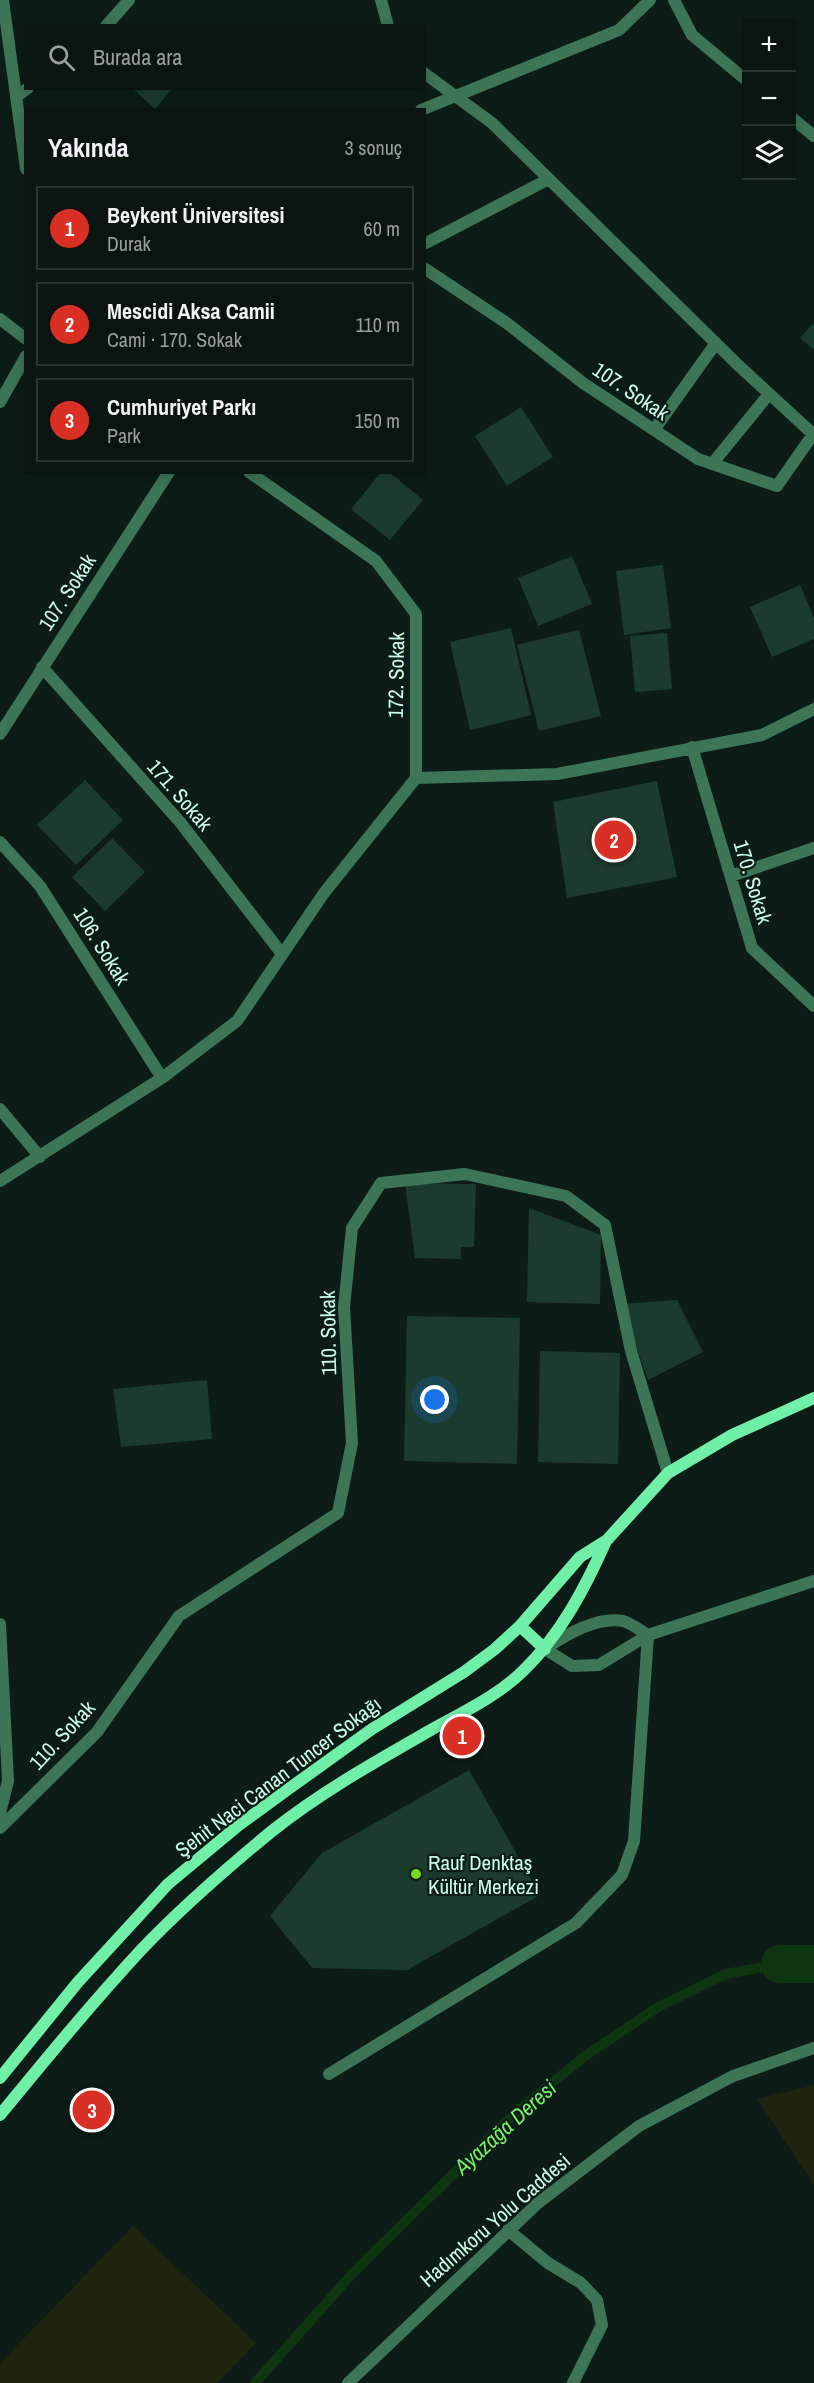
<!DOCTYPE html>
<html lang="tr">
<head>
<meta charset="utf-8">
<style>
	body { margin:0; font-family:"Archivo Narrow",sans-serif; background:#131e19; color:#f1f3f6 }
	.controls { position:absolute; right:18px; top:18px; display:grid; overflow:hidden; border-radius:0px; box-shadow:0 3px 15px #0003 }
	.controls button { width:54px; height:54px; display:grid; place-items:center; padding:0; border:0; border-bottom:2px solid #2a3430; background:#0a1510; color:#f1f3f6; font:30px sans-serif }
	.you { position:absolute; left:435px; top:1400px; width:21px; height:21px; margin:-15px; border:4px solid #fff; border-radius:50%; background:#1a73e8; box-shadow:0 0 0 9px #1a73e833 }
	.badge { display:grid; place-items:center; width:39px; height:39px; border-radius:50%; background:#d93025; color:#fff; font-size:20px; font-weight:700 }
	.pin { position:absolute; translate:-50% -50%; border:3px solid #fff; box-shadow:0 2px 6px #0006 }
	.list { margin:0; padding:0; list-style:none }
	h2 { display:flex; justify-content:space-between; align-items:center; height:78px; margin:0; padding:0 24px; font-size:26px }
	h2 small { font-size:20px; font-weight:400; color:#999f9f }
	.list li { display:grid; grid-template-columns:39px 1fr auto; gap:18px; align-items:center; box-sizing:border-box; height:84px; margin:0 12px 12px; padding:0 12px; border:2px solid #2a3430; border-radius:0px }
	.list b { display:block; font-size:22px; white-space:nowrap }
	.list p { margin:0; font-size:20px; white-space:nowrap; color:#999f9f }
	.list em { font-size:20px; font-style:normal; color:#999f9f }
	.icon { flex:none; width:33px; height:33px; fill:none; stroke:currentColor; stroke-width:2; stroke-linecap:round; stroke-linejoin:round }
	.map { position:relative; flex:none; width:814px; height:2383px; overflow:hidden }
	.search { position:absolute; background:#0a1510; box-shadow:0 3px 15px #0003; left:24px; top:24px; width:402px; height:66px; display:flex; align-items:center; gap:15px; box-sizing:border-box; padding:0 21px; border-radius:0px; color:#999f9f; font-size:22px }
	.panel { position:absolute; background:#0a1510; box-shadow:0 3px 15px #0003; left:24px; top:108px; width:402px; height:366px; border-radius:0px }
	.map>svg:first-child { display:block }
	.green { fill:#1d2511 }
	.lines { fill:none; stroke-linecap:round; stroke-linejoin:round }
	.stream { stroke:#0d3510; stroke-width:10 }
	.canal { stroke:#0d3510; stroke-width:38 }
	.building { fill:#1c3b2f }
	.lane { stroke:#3d7657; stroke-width:12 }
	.street { stroke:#3d7657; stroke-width:12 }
	.secondary { stroke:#6fefa8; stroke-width:12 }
	.poi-dot { fill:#75db18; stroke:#0d1c16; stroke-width:2 }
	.labels { text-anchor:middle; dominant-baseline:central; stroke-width:4.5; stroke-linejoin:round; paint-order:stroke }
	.street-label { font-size:21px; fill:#cdfae5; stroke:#0d1c16 }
	.poi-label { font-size:21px; fill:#cdfae5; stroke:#0d1c16; text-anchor:start }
	.water-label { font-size:22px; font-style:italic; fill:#76ee67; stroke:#0d1c16 }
</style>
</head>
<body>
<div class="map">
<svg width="814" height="2383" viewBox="0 0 814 2383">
	<rect width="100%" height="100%" fill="#0d1c16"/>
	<path class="green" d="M 814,2085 L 814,2185 L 757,2099 Z
		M 133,2226 L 256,2343 L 217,2383 L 0,2383 L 0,2363 Z"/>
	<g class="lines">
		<path class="stream" d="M 255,2383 L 353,2273 L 513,2115 L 585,2056 L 658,2007 L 726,1974 L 780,1964"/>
		<path class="canal" d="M 780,1964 L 814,1964"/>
	</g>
	<path class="building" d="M 132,88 L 173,88 L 155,109 Z
		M 814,323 L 814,350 L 800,338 Z
		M 521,407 L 553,457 L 507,486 L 475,436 Z
		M 381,472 L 389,472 L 423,500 L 390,540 L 351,509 Z
		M 572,556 L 592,604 L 538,626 L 518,578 Z
		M 663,565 L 671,628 L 624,635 L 616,571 Z
		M 800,585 L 814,618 L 814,639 L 772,657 L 750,607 Z
		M 511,628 L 531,715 L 470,730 L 450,642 Z
		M 579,630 L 601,716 L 539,731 L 517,645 Z
		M 667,633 L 672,689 L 635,692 L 630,636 Z
		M 85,780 L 123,820 L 76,865 L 37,825 Z
		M 657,781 L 677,877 L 567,898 L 553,802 Z
		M 112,838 L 145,872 L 105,911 L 72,877 Z
		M 405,1183 L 476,1184 L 474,1247 L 461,1247 L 461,1259 L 415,1258 Z
		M 529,1208 L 601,1235 L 600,1304 L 527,1302 Z
		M 677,1300 L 703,1352 L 648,1380 L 621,1304 Z
		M 407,1316 L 520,1318 L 517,1464 L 404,1461 Z
		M 540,1351 L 620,1353 L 618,1464 L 538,1462 Z
		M 207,1380 L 212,1439 L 121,1447 L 113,1389 Z
		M 469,1770 L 540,1895 L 407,1970 L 312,1968 L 270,1916 L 322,1853 Z"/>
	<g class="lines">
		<path class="lane" d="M 329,2074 L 576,1923 L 622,1875 L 634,1841 L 648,1635"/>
		<path class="street" d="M 3,0 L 26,169
			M 381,0 L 388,26
			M 674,0 L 692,35 L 746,80
			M 106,26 L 129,0
			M 424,73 L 492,123 L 738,365 L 814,435
			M 16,97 L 28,88
			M 421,110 L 619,30 L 650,0
			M 792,118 L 814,136
			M 424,244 L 549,179
			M 424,268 L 508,324 L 583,383 L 698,459 L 777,486 L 814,433
			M 0,319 L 26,339
			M 0,402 L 26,356
			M 654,430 L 716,343
			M 712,464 L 769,394
			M 249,472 L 376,561 L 416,614 L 416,778
			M 42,667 L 180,822 L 282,954
			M 0,734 L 169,472
			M 692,747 L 752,948 L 814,1006
			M 0,842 L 40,886 L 162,1078
			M 731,876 L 814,848
			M 0,1109 L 40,1157
			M 0,1181 L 162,1078 L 237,1021 L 324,893 L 416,778 L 557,774 L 762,735 L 814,709
			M 0,1624 L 8,1781 L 0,1813
			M 648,1635 C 641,1631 631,1623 623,1621 C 597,1616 565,1635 545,1649 L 572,1666 L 599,1665 L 648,1635 L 814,1581
			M 0,1828 L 97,1732 L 179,1616 L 338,1513 L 352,1443 L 344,1307 L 352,1228 L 381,1183 L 465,1174 L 566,1196 L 605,1225 L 631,1351 L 668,1473
			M 508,2230 L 548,2263 L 581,2283 L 597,2300 L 602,2325 L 573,2383
			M 348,2383 L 538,2203 L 639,2126 L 733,2076 L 814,2048"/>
		<path class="secondary" d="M 520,1626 L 545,1649
			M 0,2078 L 78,1982 L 168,1884 L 239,1825 L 287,1790 L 372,1729 L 464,1672 L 495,1649 L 520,1626 L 580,1557 L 607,1540 L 668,1473 L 732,1435 L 814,1398
			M 0,2115 C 46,2059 92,2003 141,1950 C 182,1907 227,1868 272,1831 C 321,1792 375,1762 429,1731 C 461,1713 498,1696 524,1670 C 561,1634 585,1588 606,1541"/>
	</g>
	<circle class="poi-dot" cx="416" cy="1874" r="6"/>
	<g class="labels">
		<g class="street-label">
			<text transform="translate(631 391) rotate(34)">107. Sokak</text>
			<text transform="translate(67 592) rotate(-57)">107. Sokak</text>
			<text transform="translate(396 675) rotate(-89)">172. Sokak</text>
			<text transform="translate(180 795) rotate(49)">171. Sokak</text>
			<text transform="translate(753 882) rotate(73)">170. Sokak</text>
			<text transform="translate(102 946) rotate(58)">106. Sokak</text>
			<text transform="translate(328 1333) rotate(-91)">110. Sokak</text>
			<text transform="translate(62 1735) rotate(-47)">110. Sokak</text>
			<text transform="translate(278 1777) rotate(-37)">Şehit Naci Canan Tuncer Sokağı</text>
			<text transform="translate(495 2220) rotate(-41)">Hadımkoru Yolu Caddesi</text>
		</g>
		<g class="poi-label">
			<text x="428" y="1862">Rauf Denktaş<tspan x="428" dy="24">Kültür Merkezi</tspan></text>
		</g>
		<g class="water-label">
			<text transform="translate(505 2127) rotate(-42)">Ayazağa Deresi</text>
		</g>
	</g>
</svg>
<div class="controls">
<button>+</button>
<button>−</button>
<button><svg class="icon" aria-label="layers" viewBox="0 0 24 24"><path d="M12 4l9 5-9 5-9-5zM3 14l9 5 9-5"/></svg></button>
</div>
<div class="you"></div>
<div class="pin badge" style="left:462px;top:1736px">1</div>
<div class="pin badge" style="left:614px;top:840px">2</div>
<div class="pin badge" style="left:92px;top:2110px">3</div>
<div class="search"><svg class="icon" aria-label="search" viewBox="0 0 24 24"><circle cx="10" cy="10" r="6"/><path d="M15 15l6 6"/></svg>Burada ara</div>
<section class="panel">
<h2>Yakında<small>3 sonuç</small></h2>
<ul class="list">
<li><span class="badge">1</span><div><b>Beykent Üniversitesi</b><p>Durak</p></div><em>60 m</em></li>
<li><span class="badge">2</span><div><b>Mescidi Aksa Camii</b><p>Cami · 170. Sokak</p></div><em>110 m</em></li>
<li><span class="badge">3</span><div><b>Cumhuriyet Parkı</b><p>Park</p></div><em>150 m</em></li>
</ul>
</section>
</div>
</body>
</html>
